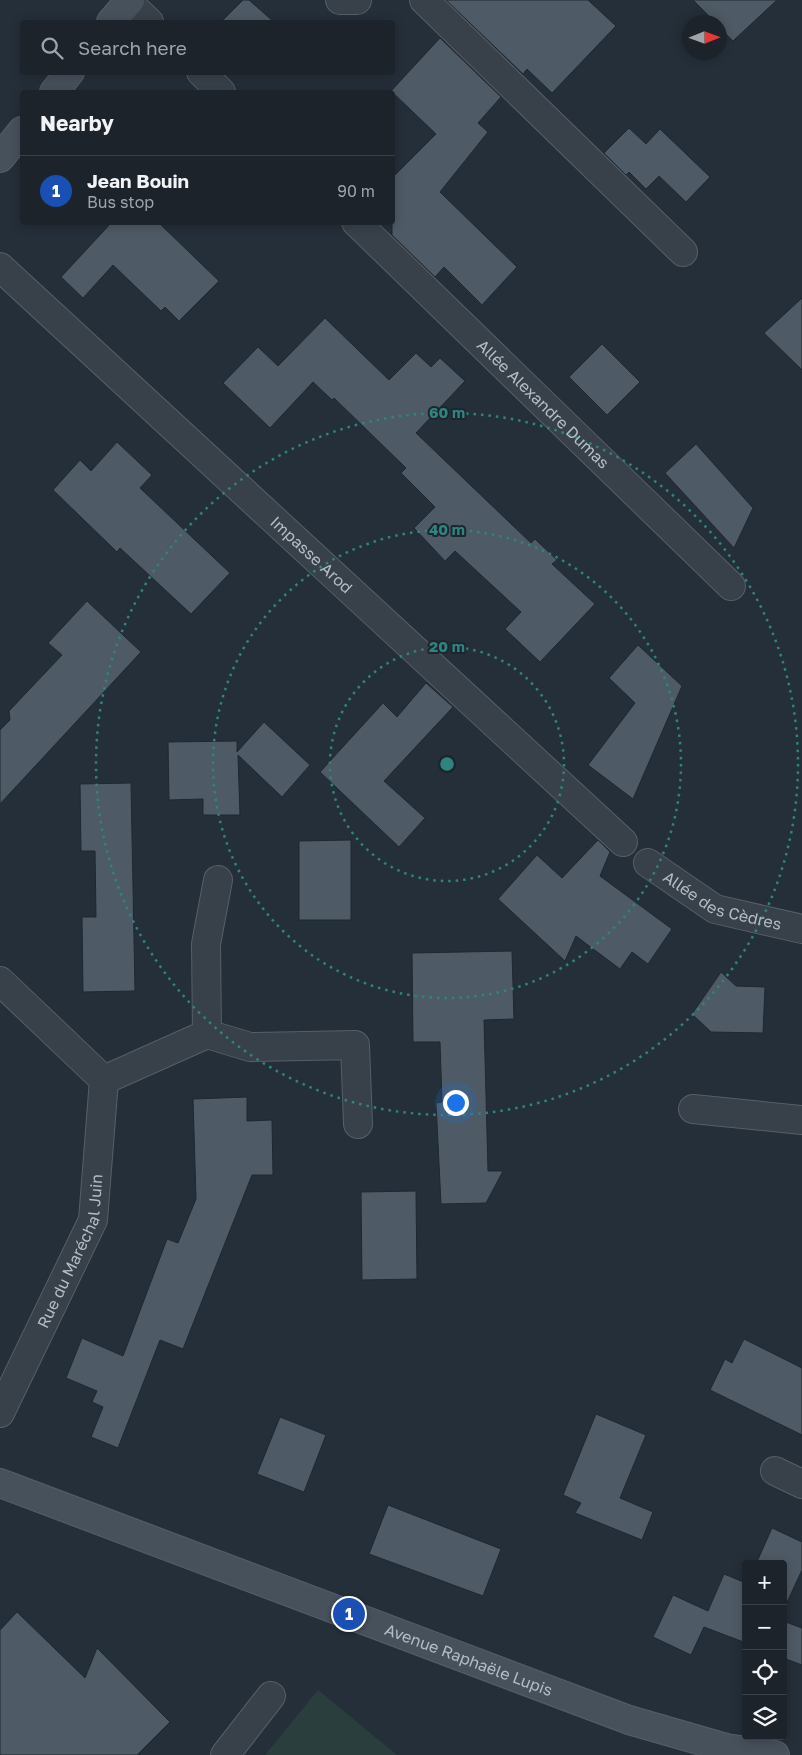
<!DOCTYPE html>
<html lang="en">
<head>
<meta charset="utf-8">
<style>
	body { margin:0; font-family:"Golos Text",sans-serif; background:#252b33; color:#f1f3f6 }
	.controls { position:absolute; right:15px; bottom:15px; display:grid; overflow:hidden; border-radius:5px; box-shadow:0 2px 12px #0003 }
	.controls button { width:45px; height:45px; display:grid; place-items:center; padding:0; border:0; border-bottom:1px solid #3a4047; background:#1c232b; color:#f1f3f6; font:25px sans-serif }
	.compass { position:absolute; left:682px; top:15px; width:45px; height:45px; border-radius:50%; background:#1c232b; box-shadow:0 2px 12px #0003; rotate:89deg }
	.you { position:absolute; left:455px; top:1102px; width:18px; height:18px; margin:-12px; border:4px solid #fff; border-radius:50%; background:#1a73e8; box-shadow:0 0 0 8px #1a73e833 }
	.badge { display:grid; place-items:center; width:32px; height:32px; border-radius:50%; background:#8bbbb9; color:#fff; font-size:16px; font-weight:700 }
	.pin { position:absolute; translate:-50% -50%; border:2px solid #fff; box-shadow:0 1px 5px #0006 }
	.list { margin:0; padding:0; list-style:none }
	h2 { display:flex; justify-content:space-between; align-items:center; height:65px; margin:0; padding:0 20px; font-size:21px }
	h2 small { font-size:16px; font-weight:400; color:#a0a4a9 }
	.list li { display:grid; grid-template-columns:32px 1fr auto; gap:15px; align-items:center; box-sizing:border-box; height:70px; padding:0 20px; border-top:1px solid #3a4047 }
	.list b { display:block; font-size:19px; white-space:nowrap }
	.list p { margin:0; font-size:16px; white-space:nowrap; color:#a0a4a9 }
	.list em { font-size:16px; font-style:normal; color:#a0a4a9 }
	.icon { flex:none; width:28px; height:28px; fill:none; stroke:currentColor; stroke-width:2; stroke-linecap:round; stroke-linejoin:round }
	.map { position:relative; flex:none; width:802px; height:1755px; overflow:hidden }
	.search { position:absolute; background:#1c232b; box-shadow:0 2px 12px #0003; left:20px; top:20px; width:375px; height:55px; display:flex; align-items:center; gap:12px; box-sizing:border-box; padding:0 18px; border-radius:5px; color:#a0a4a9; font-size:19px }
	.panel { position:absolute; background:#1c232b; box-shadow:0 2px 12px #0003; left:20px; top:90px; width:375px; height:135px; border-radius:5px }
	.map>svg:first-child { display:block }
	.green { fill:#2a3e3d }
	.building { fill:#4e5a65; stroke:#1f2831 }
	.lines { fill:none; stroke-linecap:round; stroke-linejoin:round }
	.street-casing { stroke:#565f68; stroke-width:30 }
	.secondary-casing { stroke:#565f68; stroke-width:30 }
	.street { stroke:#38414a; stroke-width:28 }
	.secondary { stroke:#47515c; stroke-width:28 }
	.ring { fill:none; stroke:#30847f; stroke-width:2.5; stroke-dasharray:2.5 5 }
	.labels { text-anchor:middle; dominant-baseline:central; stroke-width:4; stroke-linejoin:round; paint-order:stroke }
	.street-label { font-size:16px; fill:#b4bcc5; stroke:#1d262f }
	.centre { fill:#30847f; stroke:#1d262f; stroke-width:2.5 }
	.ring-label { font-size:15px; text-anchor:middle; font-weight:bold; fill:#30847f; stroke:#1d262f; stroke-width:4; stroke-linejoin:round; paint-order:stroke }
</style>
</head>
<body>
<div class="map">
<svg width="802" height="1755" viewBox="0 0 802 1755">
	<rect width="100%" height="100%" fill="#252f39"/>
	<path class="green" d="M 318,1690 L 397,1755 L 265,1755 Z"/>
	<path class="building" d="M 243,0 L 249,0 L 274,22 L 221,22 Z
		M 446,0 L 588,0 L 616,26 L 552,93 L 527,69 L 523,74 Z
		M 693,0 L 777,0 L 733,41 L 720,28 L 720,22 L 715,22 Z
		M 440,38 L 501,97 L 478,123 L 488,132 L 440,192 L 517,267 L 482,305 L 444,267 L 435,277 L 392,235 L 392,178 L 436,134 L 391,91 Z
		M 629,128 L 646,144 L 660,129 L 710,177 L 686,202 L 659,176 L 646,189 L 629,172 L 626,175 L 604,153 Z
		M 112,222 L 158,222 L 219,281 L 179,321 L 165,307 L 161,311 L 113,265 L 83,298 L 61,277 Z
		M 802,298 L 802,370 L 764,333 Z
		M 325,318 L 389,380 L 416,353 L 431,367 L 440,358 L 465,381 L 416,433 L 531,543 L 535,539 L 557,560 L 552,564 L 595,604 L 540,662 L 505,629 L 521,612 L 455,551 L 445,561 L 414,528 L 435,507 L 401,473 L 406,468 L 334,398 L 332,400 L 313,382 L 270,428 L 223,383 L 258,347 L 278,366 Z
		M 602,344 L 640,382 L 607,415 L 569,377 Z
		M 117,442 L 152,475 L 140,488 L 230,573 L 191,614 L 120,548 L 117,552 L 53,490 L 80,460 L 91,471 Z
		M 696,444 L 753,508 L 734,548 L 665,473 Z
		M 87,601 L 141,652 L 0,804 L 0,730 L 10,720 L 9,711 L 62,655 L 48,643 Z
		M 638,645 L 682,686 L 633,799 L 588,765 L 635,703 L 609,678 Z
		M 426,683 L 453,707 L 384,781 L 425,818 L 399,847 L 320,772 L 383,703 L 397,717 Z
		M 264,722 L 310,765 L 282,797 L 238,755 L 240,815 L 203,815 L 203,799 L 169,800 L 168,742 L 237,741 L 237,752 Z
		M 131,783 L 135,991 L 83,992 L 82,917 L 96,917 L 95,851 L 81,851 L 80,784 Z
		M 351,840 L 351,920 L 299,920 L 299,841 Z
		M 598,840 L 610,852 L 600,876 L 672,929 L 648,964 L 632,952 L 620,969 L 576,936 L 565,961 L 498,899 L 537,855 L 562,878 Z
		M 512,951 L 514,1019 L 484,1020 L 488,1171 L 503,1171 L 486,1203 L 441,1204 L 436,1103 L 442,1102 L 440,1042 L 413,1042 L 412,953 Z
		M 721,972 L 736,986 L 765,987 L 763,1033 L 711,1032 L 692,1014 Z
		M 247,1097 L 247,1121 L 272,1120 L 273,1175 L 252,1175 L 183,1349 L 160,1340 L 118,1448 L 91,1437 L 103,1407 L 92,1402 L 97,1391 L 66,1378 L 82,1338 L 123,1356 L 167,1239 L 178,1243 L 196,1199 L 193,1099 Z
		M 416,1191 L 417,1279 L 362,1280 L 361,1192 Z
		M 744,1339 L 802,1368 L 802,1435 L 710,1390 L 725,1359 L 732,1363 Z
		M 596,1414 L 646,1435 L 620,1498 L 653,1512 L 642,1540 L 575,1513 L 581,1503 L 563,1495 Z
		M 280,1417 L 326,1435 L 304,1492 L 257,1474 Z
		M 388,1505 L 501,1549 L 483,1596 L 369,1554 Z
		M 772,1528 L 802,1542 L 802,1570 L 783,1611 L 783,1564 L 756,1564 Z
		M 724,1574 L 746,1583 L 746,1643 L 704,1627 L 691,1655 L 653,1637 L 673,1595 L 708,1611 Z
		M 17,1612 L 85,1678 L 97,1648 L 170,1722 L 137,1755 L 0,1755 L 0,1630 Z
		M 783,1621 L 802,1628 L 802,1665 L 783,1658 Z"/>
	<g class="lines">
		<defs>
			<g id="street">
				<path d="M 340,0 L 357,0"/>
				<path d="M 424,0 L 683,252"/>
				<path d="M 128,2 L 149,22"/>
				<path d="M 201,72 L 221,92"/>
				<path id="s1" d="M 356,222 L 731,586"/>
				<path id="s2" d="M 0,267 L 623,842"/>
				<path id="s3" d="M 648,863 L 715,909 L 802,929"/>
				<path d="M 0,981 L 104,1080"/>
				<path d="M 207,1034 L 206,944 L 218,880"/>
				<path d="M 104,1080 L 207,1034 L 250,1047 L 355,1045 L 358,1124"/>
				<path d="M 693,1109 L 802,1120"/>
				<path id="s4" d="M 0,1413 L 93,1220 L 104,1080"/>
				<path d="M 775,1471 L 802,1484"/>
				<path d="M 225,1755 L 271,1696"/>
			</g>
			<g id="secondary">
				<path d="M 111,22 L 130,0"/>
				<path d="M 54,92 L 70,72"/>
				<path d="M 0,158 L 22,131"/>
				<path id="s5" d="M 0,1483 L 629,1720 L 726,1748 L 775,1755"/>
			</g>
		</defs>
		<use href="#street" class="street-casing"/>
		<use href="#secondary" class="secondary-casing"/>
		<use href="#street" class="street"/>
		<use href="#secondary" class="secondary"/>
	</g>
	<g class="ring">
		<circle cx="447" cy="764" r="117"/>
		<circle cx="447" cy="764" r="234"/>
		<circle cx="447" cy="764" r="351"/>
	</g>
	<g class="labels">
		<g class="street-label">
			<text stroke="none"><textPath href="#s1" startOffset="261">Allée Alexandre Dumas</textPath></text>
			<text stroke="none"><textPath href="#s2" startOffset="424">Impasse Arod</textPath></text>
			<text stroke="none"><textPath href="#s3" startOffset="85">Allée des Cèdres</textPath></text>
			<text stroke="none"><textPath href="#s4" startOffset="178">Rue du Maréchal Juin</textPath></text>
			<text stroke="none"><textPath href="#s5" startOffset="501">Avenue Raphaële Lupis</textPath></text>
		</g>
	</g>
	<circle cx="447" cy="764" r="8" class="centre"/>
	<g class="ring-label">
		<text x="447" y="418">60 m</text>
		<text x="447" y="535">40 m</text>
		<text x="447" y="652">20 m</text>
	</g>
</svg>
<div class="controls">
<button>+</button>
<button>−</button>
<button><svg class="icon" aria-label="locate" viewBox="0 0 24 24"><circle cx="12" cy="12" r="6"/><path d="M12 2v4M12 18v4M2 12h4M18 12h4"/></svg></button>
<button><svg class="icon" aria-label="layers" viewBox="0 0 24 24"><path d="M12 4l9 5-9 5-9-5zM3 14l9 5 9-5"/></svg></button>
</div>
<svg class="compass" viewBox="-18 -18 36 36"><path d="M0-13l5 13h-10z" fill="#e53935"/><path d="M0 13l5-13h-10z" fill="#a0a4a9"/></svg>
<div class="you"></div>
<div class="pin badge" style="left:349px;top:1614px;background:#1a4fb4">1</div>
<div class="search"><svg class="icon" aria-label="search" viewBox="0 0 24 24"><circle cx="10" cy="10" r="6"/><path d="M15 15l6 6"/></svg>Search here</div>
<section class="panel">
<h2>Nearby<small></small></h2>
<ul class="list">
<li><span class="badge" style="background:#1a4fb4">1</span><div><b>Jean Bouin</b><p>Bus stop</p></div><em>90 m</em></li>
</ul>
</section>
</div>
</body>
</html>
